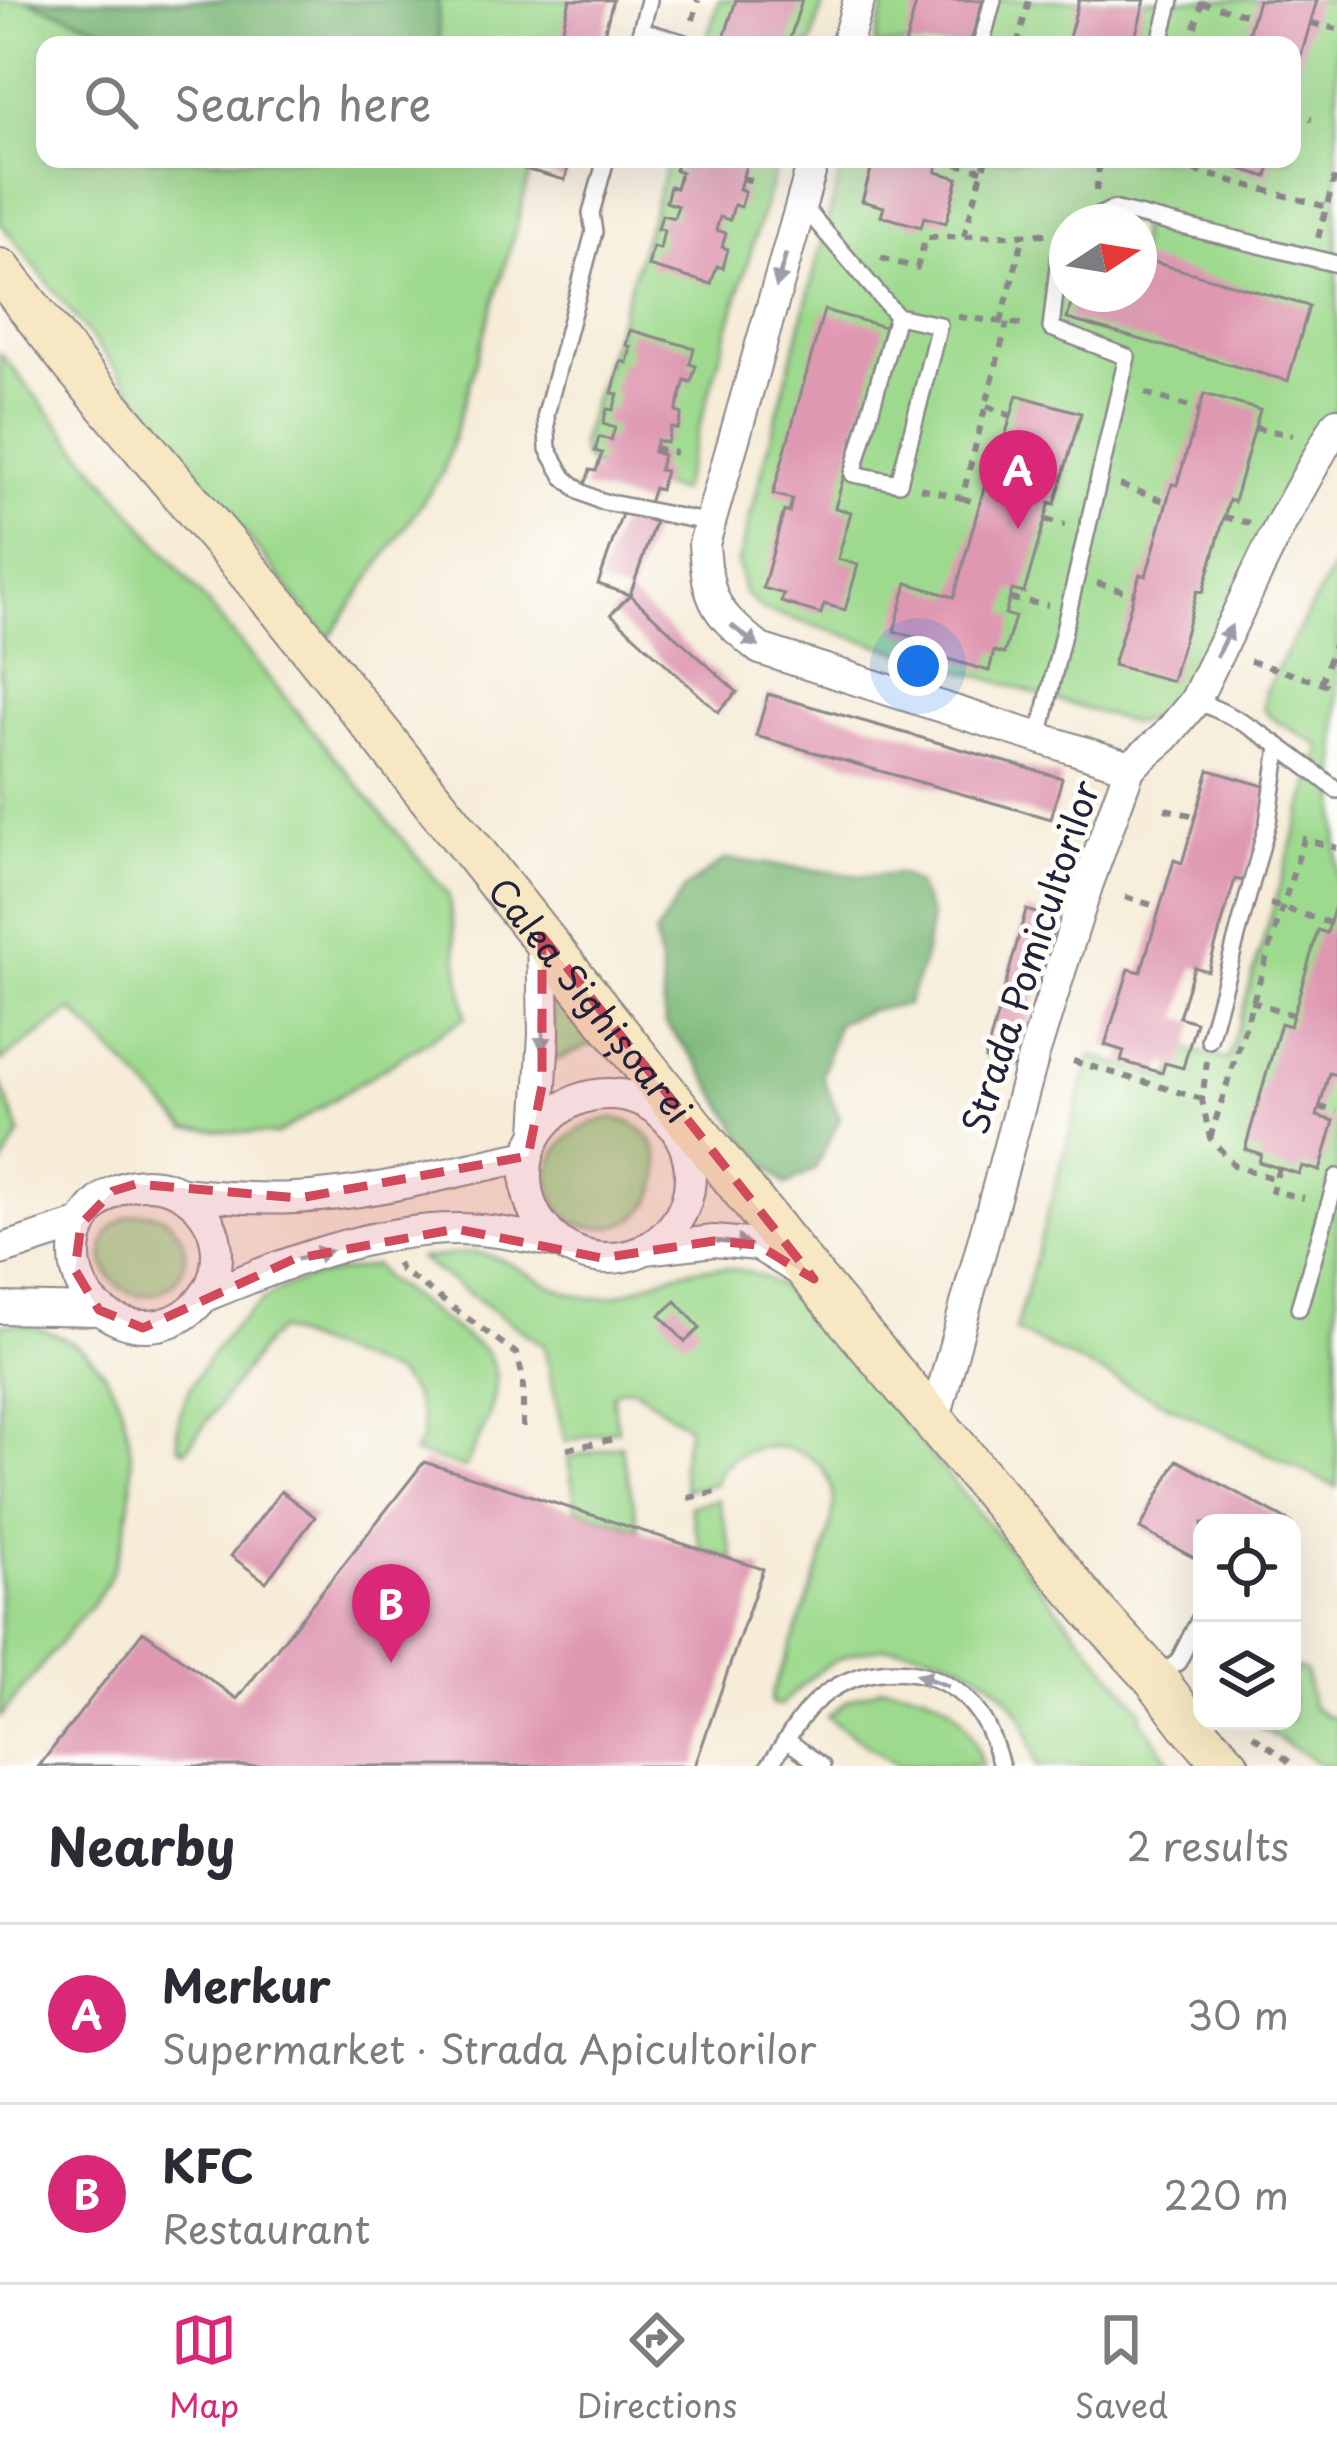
<!DOCTYPE html>
<html lang="en">
<head>
<meta charset="utf-8">
<style>
	body { margin:0; font-family:"Playpen Sans",sans-serif; background:#f2f2f3; color:#2b2b33 }
	.controls { position:absolute; right:36px; bottom:36px; display:grid; overflow:hidden; border-radius:24px; box-shadow:0 12px 48px #0002 }
	.controls button { width:108px; height:108px; display:grid; place-items:center; padding:0; border:0; border-bottom:3px solid #e1e1e2; background:#fff; color:#2b2b33; font:60px sans-serif }
	.compass { position:absolute; left:1049px; top:204px; width:108px; height:108px; border-radius:50%; background:#fff; box-shadow:0 12px 48px #0002; rotate:78deg }
	.you { position:absolute; left:918px; top:666px; width:42px; height:42px; margin:-30px; border:9px solid #fff; border-radius:50%; background:#1a73e8; box-shadow:0 0 0 18px #1a73e833 }
	.badge { display:grid; place-items:center; width:78px; height:78px; border-radius:50%; background:#db2777; color:#fff; font-size:39px; font-weight:700 }
	.pin { position:absolute; translate:-50% -99px; filter:drop-shadow(0 3px 6px #0008) }
	.pin::after { content:''; position:absolute; top:63px; width:42px; height:36px; background:inherit; clip-path:polygon(0 0,100% 0,50% 100%) }
	.list { margin:0; padding:0; list-style:none }
	h2 { display:flex; justify-content:space-between; align-items:center; height:156px; margin:0; padding:0 48px; font-size:51px }
	h2 small { font-size:39px; font-weight:400; color:#7c7c81 }
	.list li { display:grid; grid-template-columns:78px 1fr auto; gap:36px; align-items:center; box-sizing:border-box; height:180px; padding:0 48px; border-top:3px solid #e1e1e2 }
	.list b { display:block; font-size:45px; white-space:nowrap }
	.list p { margin:0; font-size:39px; white-space:nowrap; color:#7c7c81 }
	.list em { font-size:39px; font-style:normal; color:#7c7c81 }
	.icon { flex:none; width:66px; height:66px; fill:none; stroke:currentColor; stroke-width:2; stroke-linecap:round; stroke-linejoin:round }
	.map { position:relative; flex:none; width:1337px; height:1766px; overflow:hidden }
	.search { position:absolute; background:#fff; box-shadow:0 12px 48px #0002; left:36px; right:36px; top:36px; height:132px; display:flex; align-items:center; gap:30px; box-sizing:border-box; padding:0 42px; border-radius:24px; color:#7c7c81; font-size:45px }
	.sheet { height:516px; background:#fff }
	nav { display:flex; justify-content:space-around; align-items:center; box-sizing:border-box; height:168px; border-top:3px solid #e1e1e2; background:#fff; font-size:33px; color:#7c7c81 }
	nav a { display:grid; justify-items:center; gap:6px }
	nav .on { color:#db2777 }
	.map>svg:first-child { display:block }
	.green { fill:#9eda8e; stroke:#607e64; stroke-width:3; fill-rule:evenodd }
	.forest { fill:#7eba79; stroke:#506e5a; stroke-width:3 }
	.building { fill:#df98b2 }
	.lines { fill:none; stroke-linecap:round; stroke-linejoin:round }
	.service-casing { stroke:#8c878a; stroke-width:20 }
	.minor-casing { stroke:#8c878a; stroke-width:34 }
	.secondary-casing { stroke:#8c878a; stroke-width:46 }
	.path { stroke:#8c878a; stroke-width:6; stroke-dasharray:9 9; stroke-linecap:butt }
	.service { stroke:#fff; stroke-width:15 }
	.minor { stroke:#fff; stroke-width:30 }
	.secondary { stroke:#f7e8c3; stroke-width:42 }
	.oneway { fill:#9c9ca7 }
	.marked { fill:#d1495b; fill-opacity:0.2; stroke:#d1495b; stroke-width:9; stroke-dasharray:24 15; stroke-linejoin:round }
	.labels { text-anchor:middle; dominant-baseline:central; stroke-width:10; stroke-linejoin:round; paint-order:stroke }
	.street-label { font-size:36px; fill:#22223b; stroke:#fdfcf7 }
</style>
</head>
<body>
<div class="map">
<svg width="1337" height="1766" viewBox="0 0 1337 1766">
	<rect width="100%" height="100%" fill="#fdfcf7"/>
	<filter id="ink" filterUnits="userSpaceOnUse"><feTurbulence type="fractalNoise" baseFrequency=".00833" numOctaves="2"/><feDisplacementMap in="SourceGraphic" scale="24" xChannelSelector="R" yChannelSelector="G"/><feConvolveMatrix kernelMatrix="1 2 1 2 8 2 1 2 1" color-interpolation-filters="sRGB"/></filter>
	<filter id="wash" filterUnits="userSpaceOnUse"><feTurbulence type="fractalNoise" baseFrequency=".004" numOctaves="4" result="noise"/><feDisplacementMap in="SourceGraphic" scale="48" xChannelSelector="R" yChannelSelector="G"/><feGaussianBlur stdDeviation="2.7" result="paint"/><feColorMatrix in="noise" values="0 0 0 0 0 0 0 0 0 0 0 0 0 0 0 0 0 1.4 0 .05"/><feComposite in="paint" operator="in"/></filter>
	<g filter="url(#wash)">
		<rect width="100%" height="100%" fill="#f6ecd8"/>
		<path class="green" d="M 0,0 L 571,0 L 560,45 L 45,45 L 45,159 L 533,159 L 518,221 L 443,472 L 328,639 L 0,222 Z
			M 719,0 L 824,0 L 811,45 L 705,45 Z
			M 886,0 L 1337,0 L 1337,407 L 1182,691 L 1157,718 L 1132,723 L 763,610 L 744,593 L 738,563 L 844,159 L 1292,159 L 1292,45 L 874,45 ZM 1067,222 L 1139,222 L 1139,294 L 1067,294 Z
			M 669,159 L 778,159 L 680,492 L 591,465 L 582,455 L 581,443 Z
			M 0,353 L 448,894 L 466,1017 L 276,1135 L 187,1128 L 72,1010 L 0,1062 Z
			M 1337,560 L 1337,1487 L 1015,1331 L 1091,1056 L 1171,1079 L 1180,1047 L 1228,1060 L 1321,746 L 1276,721 L 1263,709 L 1265,691 Z
			M 553,995 L 596,1043 L 553,1061 Z
			M 0,1081 L 20,1133 L 0,1170 Z
			M 613,1118 C 626,1121 637,1124 646,1134 C 667,1158 662,1198 636,1217 C 611,1234 569,1232 555,1202 C 535,1158 572,1124 613,1118 Z
			M103 1254a41 41 0 1 1 82 0a41 41 0 1 1-82 0Z
			M 474,1252 C 517,1258 550,1296 594,1298 C 619,1299 642,1285 665,1277 C 709,1261 761,1264 794,1299 L 798,1295 L 1142,1710 L 1141,1719 L 1173,1766 L 1036,1766 C 1032,1749 1028,1728 1019,1713 C 987,1661 912,1636 855,1653 C 820,1663 805,1684 780,1706 L 772,1705 L 771,1696 C 787,1653 840,1532 833,1493 C 821,1430 727,1436 715,1484 L 685,1490 L 681,1464 L 688,1427 L 635,1389 C 627,1388 618,1388 612,1395 L 618,1429 L 565,1442 L 544,1346 L 420,1259 Z
			M 375,1265 L 384,1278 L 485,1351 C 513,1386 480,1433 465,1468 L 413,1453 L 422,1440 L 422,1420 L 414,1396 L 400,1379 L 394,1374 L 278,1330 L 267,1340 L 185,1451 L 179,1447 C 165,1398 240,1309 283,1288 C 311,1275 345,1272 375,1265 Z
			M 18,1323 C 42,1329 66,1336 85,1352 C 147,1404 140,1521 105,1586 C 96,1602 81,1616 70,1630 C 47,1659 23,1688 0,1717 L 0,1325 Z
			M 621,1445 L 639,1528 L 576,1509 L 568,1458 Z
			M 718,1499 L 734,1559 L 701,1549 L 690,1506 Z
			M 1296,1668 L 1305,1671 L 1312,1706 L 1327,1716 L 1337,1718 L 1337,1766 L 1322,1766 L 1260,1727 L 1264,1721 L 1292,1721 L 1292,1675 Z
			M 884,1687 C 944,1690 967,1709 982,1766 L 897,1766 L 827,1717 L 849,1700 Z"/>
		<path class="forest" d="M 27,0 L 438,0 L 439,40 L 434,45 L 256,45 L 120,35 Z
			M 726,859 L 862,876 L 900,874 L 917,884 L 931,917 L 923,963 L 907,1005 L 870,1010 L 837,1023 L 822,1076 L 840,1119 L 815,1169 L 786,1185 L 746,1142 L 698,1063 L 665,1024 L 661,970 L 655,935 L 685,888 Z"/>
		<g id="blocks">
			<path class="building" d="M 570,0 L 613,0 L 601,45 L 558,45 Z
				M 736,0 L 802,0 L 788,45 L 735,45 L 723,41 Z
				M 917,0 L 983,0 L 970,45 L 905,45 Z
				M 1079,0 L 1145,0 L 1133,45 L 1067,45 Z
				M 1258,0 L 1317,0 L 1293,84 L 1292,45 L 1245,45 Z
				M 527,159 L 570,159 L 565,180 L 524,169 Z
				M 679,159 L 748,159 L 739,189 L 745,191 L 741,207 L 734,205 L 730,220 L 720,217 L 716,230 L 726,233 L 722,247 L 728,249 L 723,268 L 717,266 L 711,284 L 648,266 L 653,247 L 660,249 L 664,230 L 658,229 L 662,215 L 674,218 L 678,206 L 666,202 L 670,186 L 676,188 L 681,172 L 675,170 Z
				M 874,159 L 939,159 L 936,172 L 958,178 L 946,223 L 924,217 L 921,227 L 881,216 L 884,207 L 862,201 Z
				M 1209,159 L 1272,159 L 1267,177 Z
				M 1139,258 L 1309,306 L 1288,381 L 1067,319 L 1074,294 L 1139,294 Z
				M 824,310 L 885,327 L 835,508 L 851,512 L 838,559 L 858,565 L 845,610 L 824,604 L 821,614 L 781,602 L 784,594 L 763,588 L 784,511 L 789,513 L 792,499 L 773,494 Z
				M 630,330 L 694,348 L 690,364 L 696,366 L 691,382 L 685,380 L 676,412 L 682,414 L 678,429 L 671,427 L 667,443 L 657,440 L 653,452 L 663,455 L 659,470 L 665,471 L 660,490 L 654,488 L 648,506 L 584,488 L 590,470 L 596,471 L 602,453 L 595,451 L 599,437 L 611,440 L 615,428 L 603,424 L 607,409 L 613,410 L 618,394 L 612,393 L 621,361 L 627,363 L 631,347 L 626,345 Z
				M 1204,394 L 1260,410 L 1234,502 L 1229,500 L 1203,592 L 1197,591 L 1172,681 L 1113,665 L 1140,574 L 1146,576 L 1172,484 L 1177,485 Z
				M 1017,395 L 1081,413 L 1055,504 L 1050,502 L 1024,593 L 1012,590 L 1005,614 L 1015,617 L 1004,654 L 994,651 L 989,671 L 914,649 L 917,638 L 894,631 L 907,583 L 954,597 L 985,484 L 991,485 Z
				M 623,511 L 655,522 L 630,595 L 598,584 Z
				M 630,595 L 737,692 L 718,712 L 611,614 Z
				M 768,694 L 1062,778 L 1051,819 L 756,736 Z
				M 1209,770 L 1271,788 L 1244,881 L 1235,879 L 1208,971 L 1194,967 L 1179,1017 L 1196,1022 L 1183,1068 L 1165,1063 L 1162,1073 L 1121,1061 L 1124,1051 L 1105,1045 L 1129,969 L 1141,972 L 1174,860 L 1182,863 Z
				M 1336,902 L 1337,1075 L 1329,1073 L 1317,1116 L 1334,1121 L 1320,1171 L 1302,1166 L 1299,1174 L 1259,1162 L 1261,1154 L 1245,1149 L 1281,1023 L 1290,1026 L 1318,930 L 1327,933 Z
				M 1026,910 L 1056,919 L 1016,1068 L 985,1059 Z
				M 676,1301 L 700,1328 L 685,1342 L 660,1315 Z
				M 1177,1460 L 1292,1523 L 1202,1523 L 1202,1562 L 1140,1529 Z
				M 424,1462 L 763,1569 L 695,1766 L 39,1766 L 143,1631 L 237,1699 Z
				M 281,1491 L 315,1517 L 266,1582 L 231,1556 Z"/>
		</g>
	</g>
	<g filter="url(#ink)">
		<use href="#blocks" fill-opacity="0" stroke="#8c878a" stroke-width="3"/>
		<g class="lines">
			<defs>
				<path id="service" d="M 641,30 L 692,45
					M 637,45 L 649,0
					M 981,45 L 993,0
					M 1159,45 L 1171,0
					M 606,159 L 591,213 L 594,232 L 546,414 L 548,449 L 564,477 L 581,492 L 600,501 L 711,523
					M 803,206 L 897,316 L 853,474 L 899,483 L 939,325 L 897,316
					M 1085,222 L 1113,209 L 1337,264
					M 1195,701 C 1247,718 1293,756 1337,790
					M 1039,738 L 1127,357 L 1051,328 L 1059,258 L 1067,246
					M 1209,1040 L 1268,822 L 1279,747
					M 1299,1308 L 1337,1177
					M 1157,1677 L 1178,1662 L 1202,1614
					M 788,1741 L 822,1766
					M 769,1766 C 785,1744 799,1715 820,1698 C 866,1659 943,1661 979,1714 C 990,1729 996,1748 1001,1766"/>
				<path id="minor" d="M 846,45 L 859,0
					M 814,159 L 704,544 C 708,603 715,612 760,649 L 1130,767
					M526 1176a82 82 0 1 1 164 0a82 82 0 1 1-164 0Z
					M 538,1132 L 544,1034 L 542,936
					M75 1255a71 71 0 1 1 142 0a71 71 0 1 1-142 0Z
					M 181,1193 C 219,1197 256,1200 295,1198 C 373,1194 451,1172 528,1156
					M 645,1249 L 714,1241 L 758,1245 L 794,1267
					M 0,1250 L 81,1224
					M 205,1296 C 285,1263 370,1229 458,1229 C 493,1229 526,1237 560,1243
					M 0,1308 L 99,1310
					M 934,1422 L 1034,1054 L 1087,886 L 1130,767 L 1165,737 L 1195,701 L 1280,525 L 1337,423"/>
				<g id="secondary">
					<path id="s1" d="M 0,270 L 75,366 L 281,610 L 814,1279 L 1097,1615 L 1155,1678 L 1189,1723 L 1228,1766"/>
				</g>
			</defs>
			<use href="#service" class="service-casing"/>
			<use href="#minor" class="minor-casing"/>
			<use href="#secondary" class="secondary-casing"/>
			<path class="path" d="M 1201,3 L 1253,16
				M 693,20 L 698,0
				M 1311,23 L 1337,29
				M 1017,45 L 1029,0
				M 1190,45 L 1202,2
				M 1292,115 L 1312,119
				M 939,160 L 982,170
				M 1159,161 L 1327,207
				M 742,178 L 753,181
				M 1096,191 L 1100,159
				M 964,236 L 986,159
				M 1318,238 L 1337,169
				M 881,258 L 917,268 L 926,237 L 1047,234
				M 958,317 L 1028,325
				M 1001,322 L 1024,235
				M 1145,393 L 1199,410
				M 987,406 L 1011,416
				M 1255,428 L 1293,435
				M 654,448 L 676,453
				M 1120,485 L 1167,502
				M 920,488 L 962,498 L 1007,323
				M 962,498 L 980,504
				M 1224,517 L 1250,523
				M 1045,520 L 1065,525
				M 1097,583 L 1134,594
				M 1010,599 L 1048,605
				M 1250,661 L 1337,688
				M 1321,683 L 1337,636
				M 1165,809 L 1195,816
				M 1125,897 L 1159,907
				M 1270,904 L 1330,923
				M 1251,1001 L 1293,1015
				M 1073,1061 L 1202,1099
				M 1207,1061 L 1202,1100 L 1210,1138 L 1235,1166 L 1276,1179
				M 1319,1107 L 1337,1111
				M 1210,1138 L 1304,839 L 1337,848
				M 1279,1168 L 1272,1191 L 1304,1198
				M 397,1263 L 401,1270 L 517,1354 L 523,1378 L 523,1433
				M 567,1449 L 620,1438
				M 688,1498 L 717,1492
				M 1253,1735 L 1295,1766"/>
			<use href="#service" class="service"/>
			<use href="#minor" class="minor"/>
			<use href="#secondary" class="secondary"/>
		</g>
		<defs><path id="oneway-solid" d="M-6-.8H1V-3.2L6.5 0L1 3.2V.8H-6Z" transform="scale(3)"/></defs>
		<g class="oneway">
			<use href="#oneway-solid" transform="translate(781 271) rotate(106)"/>
			<use href="#oneway-solid" transform="translate(745 636) rotate(38)"/>
			<use href="#oneway-solid" transform="translate(1224 641) rotate(-64)"/>
			<use href="#oneway-solid" transform="translate(543 1034) rotate(90)"/>
			<use href="#oneway-solid" transform="translate(734 1243) rotate(6)"/>
			<use href="#oneway-solid" transform="translate(314 1255) rotate(-14)"/>
			<use href="#oneway-solid" transform="translate(932 1680) rotate(-159)"/>
		</g>
	</g>
	<path class="marked" d="M 542,936 L 814,1279 L 758,1245 L 714,1241 L 602,1258 L 456,1229 L 294,1259 L 143,1328 L 99,1310 L 75,1270 L 81,1224 L 113,1191 L 136,1184 L 300,1198 L 528,1156 L 542,1086 Z"/>
	<g class="labels">
		<g class="street-label">
			<text transform="translate(1029 957) rotate(-72)">Strada Pomicultorilor</text>
			<text stroke="none"><textPath href="#s1" startOffset="939">Calea Sighișoarei</textPath></text>
		</g>
	</g>
</svg>
<div class="controls">
<button><svg class="icon" aria-label="locate" viewBox="0 0 24 24"><circle cx="12" cy="12" r="6"/><path d="M12 2v4M12 18v4M2 12h4M18 12h4"/></svg></button>
<button><svg class="icon" aria-label="layers" viewBox="0 0 24 24"><path d="M12 4l9 5-9 5-9-5zM3 14l9 5 9-5"/></svg></button>
</div>
<svg class="compass" viewBox="-18 -18 36 36"><path d="M0-13l5 13h-10z" fill="#e53935"/><path d="M0 13l5-13h-10z" fill="#7c7c81"/></svg>
<div class="you"></div>
<div class="pin badge" style="left:1018px;top:529px">A</div>
<div class="pin badge" style="left:391px;top:1663px">B</div>
<div class="search"><svg class="icon" aria-label="search" viewBox="0 0 24 24"><circle cx="10" cy="10" r="6"/><path d="M15 15l6 6"/></svg>Search here</div>
</div>
<section class="sheet">
<h2>Nearby<small>2 results</small></h2>
<ul class="list">
<li><span class="badge">A</span><div><b>Merkur</b><p>Supermarket · Strada Apicultorilor</p></div><em>30 m</em></li>
<li><span class="badge">B</span><div><b>KFC</b><p>Restaurant</p></div><em>220 m</em></li>
</ul>
</section>
<nav>
<a class="on"><svg class="icon" aria-label="map" viewBox="0 0 24 24"><path d="M3 6l6-2 6 2 6-2v14l-6 2-6-2-6 2zM9 4v14M15 6v14"/></svg>Map</a>
<a><svg class="icon" aria-label="directions" viewBox="0 0 24 24"><path d="M12 3l9 9-9 9-9-9zM9 14v-3h6M13 9l2 2-2 2"/></svg>Directions</a>
<a><svg class="icon" aria-label="saved" viewBox="0 0 24 24"><path d="M7 4h10v16l-5-4-5 4z"/></svg>Saved</a>
</nav>
</body>
</html>
